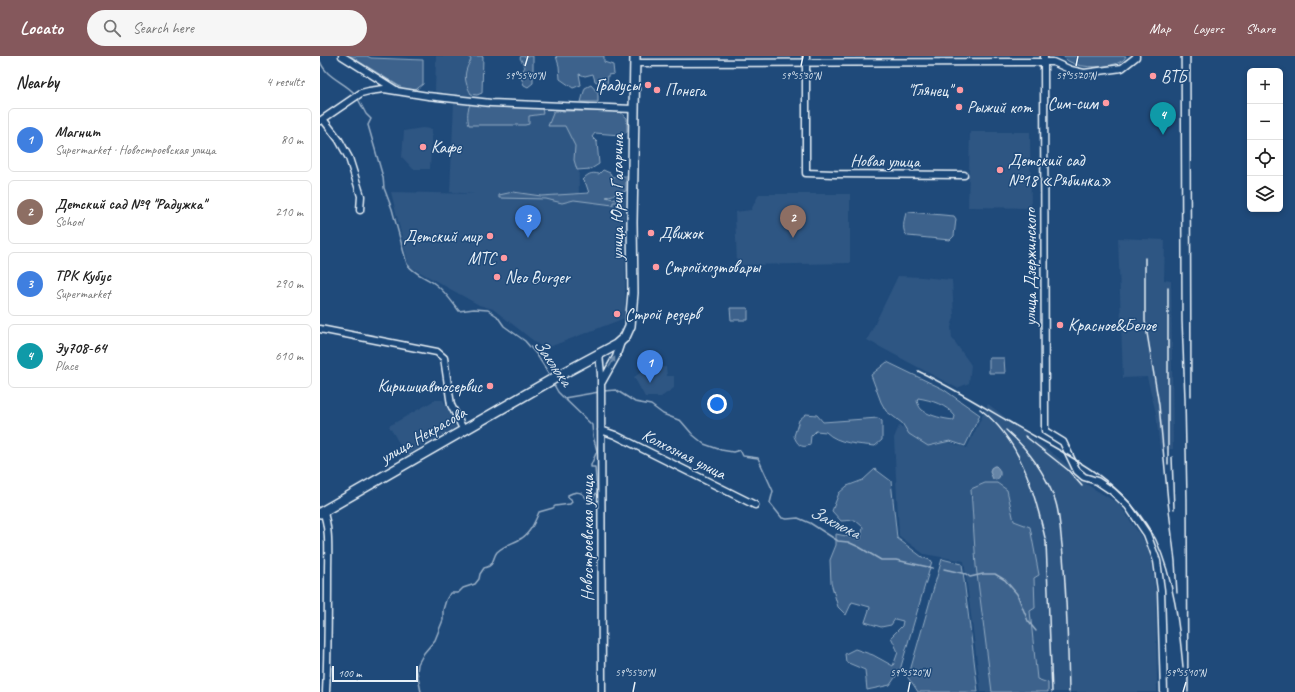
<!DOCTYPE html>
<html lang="en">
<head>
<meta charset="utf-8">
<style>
	body { margin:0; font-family:Caveat,sans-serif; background:#f6f6f6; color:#222 }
	.controls { position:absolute; right:12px; top:12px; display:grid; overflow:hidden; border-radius:6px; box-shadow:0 2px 6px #0003 }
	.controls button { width:36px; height:36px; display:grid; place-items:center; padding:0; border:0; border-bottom:1px solid #e0e0e0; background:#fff; color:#222; font:20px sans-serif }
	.scale { position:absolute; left:12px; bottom:10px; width:86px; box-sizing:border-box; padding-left:4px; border:2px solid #e8f1f8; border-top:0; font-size:11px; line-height:14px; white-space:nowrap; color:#e8f1f8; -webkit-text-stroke:3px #1f4a7a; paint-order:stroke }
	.you { position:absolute; left:397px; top:348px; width:14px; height:14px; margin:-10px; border:3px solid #fff; border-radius:50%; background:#1a73e8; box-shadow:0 0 0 6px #1a73e833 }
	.badge { display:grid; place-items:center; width:26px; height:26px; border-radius:50%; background:#85585c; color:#fff; font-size:13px; font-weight:700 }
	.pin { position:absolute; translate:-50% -33px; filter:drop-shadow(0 1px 2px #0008) }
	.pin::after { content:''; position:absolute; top:21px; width:14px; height:12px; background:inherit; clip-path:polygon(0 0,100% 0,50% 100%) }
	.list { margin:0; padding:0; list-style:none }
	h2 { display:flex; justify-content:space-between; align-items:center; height:52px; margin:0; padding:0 16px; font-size:17px }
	h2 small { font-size:13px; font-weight:400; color:#767676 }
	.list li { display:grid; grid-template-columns:26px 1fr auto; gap:12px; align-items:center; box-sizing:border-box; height:64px; margin:0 8px 8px; padding:0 8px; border:1px solid #e0e0e0; border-radius:6px }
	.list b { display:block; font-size:15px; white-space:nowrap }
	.list p { margin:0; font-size:13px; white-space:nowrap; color:#767676 }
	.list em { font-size:13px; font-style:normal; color:#767676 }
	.icon { flex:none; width:22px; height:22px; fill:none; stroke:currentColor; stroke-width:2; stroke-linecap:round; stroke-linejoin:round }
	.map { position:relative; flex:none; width:975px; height:636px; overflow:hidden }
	header { display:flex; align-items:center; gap:24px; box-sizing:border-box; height:56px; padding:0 20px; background:#85585c; color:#fff }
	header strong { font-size:19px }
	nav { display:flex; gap:22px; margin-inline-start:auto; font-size:14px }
	.search { width:280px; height:36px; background:#f6f6f6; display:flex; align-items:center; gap:10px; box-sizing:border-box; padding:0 14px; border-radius:22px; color:#767676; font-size:15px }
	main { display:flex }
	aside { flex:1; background:#fff }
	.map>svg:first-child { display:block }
	.built { fill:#2e5683 }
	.green { fill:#3c628c; stroke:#92aac2; fill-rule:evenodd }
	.water { fill:#6685a7; stroke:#9ab0c7 }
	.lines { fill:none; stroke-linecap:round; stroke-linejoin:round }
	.stream { stroke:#9ab0c7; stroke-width:1.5 }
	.minor-casing { stroke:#e8f1f8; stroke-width:9 }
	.secondary-casing { stroke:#e8f1f8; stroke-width:12 }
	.minor { stroke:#1f4a7a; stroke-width:6 }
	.secondary { stroke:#1f4a7a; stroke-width:9 }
	.rail { stroke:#e8f1f8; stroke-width:1.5 }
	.oneway { fill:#6f8dac }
	.ticks { fill:none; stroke:#e8f1f8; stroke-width:1.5 }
	.poi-dot { fill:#ff9aa2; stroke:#1f4a7a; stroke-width:1.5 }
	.labels { text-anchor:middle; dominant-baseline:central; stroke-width:3; stroke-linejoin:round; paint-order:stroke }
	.poi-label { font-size:17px; fill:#e8f1f8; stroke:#1f4a7a; text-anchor:start }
	.street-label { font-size:17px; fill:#e8f1f8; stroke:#1f4a7a }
	.water-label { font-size:18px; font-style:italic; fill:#d4e1ec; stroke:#1f4a7a }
	.ticks-label { font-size:10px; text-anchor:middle; fill:#e8f1f8; stroke:#1f4a7a; stroke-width:3; stroke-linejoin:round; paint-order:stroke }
</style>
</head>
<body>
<header>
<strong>Locato</strong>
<div class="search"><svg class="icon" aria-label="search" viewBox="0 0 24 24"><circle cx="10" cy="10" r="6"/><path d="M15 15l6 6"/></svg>Search here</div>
<nav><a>Map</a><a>Layers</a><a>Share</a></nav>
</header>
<main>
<aside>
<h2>Nearby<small>4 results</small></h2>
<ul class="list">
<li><span class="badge" style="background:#3f7fe0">1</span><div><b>Магнит</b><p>Supermarket · Новостроевская улица</p></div><em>80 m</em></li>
<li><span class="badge" style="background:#8d6e63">2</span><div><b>Детский cад №9 &quot;Радужка&quot;</b><p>School</p></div><em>210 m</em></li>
<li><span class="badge" style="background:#3f7fe0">3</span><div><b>ТРК Кубус</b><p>Supermarket</p></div><em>290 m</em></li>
<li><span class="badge" style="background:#0f9aa8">4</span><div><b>Эу708-64</b><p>Place</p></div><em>610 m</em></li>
</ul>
</aside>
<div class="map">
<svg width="975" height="636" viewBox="0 0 975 636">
	<rect width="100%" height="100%" fill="#1f4a7a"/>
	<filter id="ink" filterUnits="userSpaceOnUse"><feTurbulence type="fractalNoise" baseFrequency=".025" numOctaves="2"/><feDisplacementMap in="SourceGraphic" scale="8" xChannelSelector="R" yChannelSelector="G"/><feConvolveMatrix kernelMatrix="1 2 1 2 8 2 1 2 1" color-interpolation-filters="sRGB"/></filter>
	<g filter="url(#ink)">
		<path class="built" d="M 116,0 L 160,0 L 159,41 L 115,35 Z
			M 134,46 L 258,53 L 259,140 L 305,141 L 305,262 L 224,293 L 173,253 L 159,249 L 89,210 L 71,136 L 154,138 L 130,136 Z
			M 102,72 L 112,73 L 110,113 L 93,113 L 82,101 L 84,75 Z
			M 650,76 L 710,76 L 711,152 L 648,151 Z
			M 439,138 L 530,138 L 530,207 L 417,209 L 415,156 L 431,154 Z
			M 798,182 L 845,184 L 844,224 L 851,225 L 853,393 L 840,394 L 836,357 L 827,321 L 803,322 Z
			M 578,220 L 602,221 L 632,224 L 634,261 L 631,271 L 632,282 L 651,309 L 649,327 L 637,332 L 547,284 Z
			M 346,311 L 347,320 L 354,320 L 354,332 L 341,341 L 325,341 L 314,321 L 328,312 Z
			M 115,344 L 123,344 L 136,371 L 86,399 L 69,370 Z
			M 668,348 L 753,413 L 766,428 L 799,448 L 826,488 L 831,504 L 836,537 L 837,636 L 661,636 L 644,505 L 604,498 L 579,480 L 574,382 L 579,370 L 647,392 Z"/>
		<path class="green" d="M 30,0 L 47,0 L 51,2 L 103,4 L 103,28 L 93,36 L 84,33 Z
			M 149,0 L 163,0 L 162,37 L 157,39 L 151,38 C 144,25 143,17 151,4 Z
			M 201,0 L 213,0 L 213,27 L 208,31 L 204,29 L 200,19 L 205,11 L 200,2 Z
			M 236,0 L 284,0 L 284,6 L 293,9 L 294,18 L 288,19 L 287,31 L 275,25 L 273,18 L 265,20 L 259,18 L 261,29 L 253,32 L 240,23 L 239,10 Z
			M 743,0 L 806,0 C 805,2 804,4 802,5 C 791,12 761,13 750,6 C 747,5 745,2 743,0 Z
			M 271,29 L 278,37 L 278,46 L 261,46 L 265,32 Z
			M 151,47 L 194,51 L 222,52 L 223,58 L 209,60 L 209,68 L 205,69 L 149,69 C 147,62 147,53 151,47 Z
			M 234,55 L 299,55 L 307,62 L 307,76 L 300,79 L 275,77 L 272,81 L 277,86 L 279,108 L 271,113 L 257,114 L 254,104 L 255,90 L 245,70 L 228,70 Z
			M 283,114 L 290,117 L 292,121 L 306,120 L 306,135 L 286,141 L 293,143 L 299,144 L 301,146 L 293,146 L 293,149 L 254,144 L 242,147 L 226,143 L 179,142 L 179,139 L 193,136 L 221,140 L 269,137 L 266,128 L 262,124 C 268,118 271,116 279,118 Z
			M 589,156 L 634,160 L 636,163 L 634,180 L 630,184 L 588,180 C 581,176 584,164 586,157 Z
			M 410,252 L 428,252 L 428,264 L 411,264 Z
			M 669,302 L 684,302 L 685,317 L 669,317 Z
			M 567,306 L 623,333 L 660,359 L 645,390 L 630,385 L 608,390 L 589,378 L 582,367 L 566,355 L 561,346 L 551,319 ZM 598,342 C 611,344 627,349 635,360 L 634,364 C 624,363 610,360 602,354 C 599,351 598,348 597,345 Z
			M 486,358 L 497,359 L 503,366 L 558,362 L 562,365 L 562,384 L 555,390 C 538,388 518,388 506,376 L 496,375 L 491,380 L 490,389 C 481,393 477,388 474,380 L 479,364 Z
			M 555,413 L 571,425 L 577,482 L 602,501 L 612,505 L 580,614 L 570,629 L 547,634 L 545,614 L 526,606 L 525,598 L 535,593 L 553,599 L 573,610 L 578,596 L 571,581 L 582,570 L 583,565 L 575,563 L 571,569 L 561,571 L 545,566 L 550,551 L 532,546 L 526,559 L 518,551 L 511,527 L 510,504 L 516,489 L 516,478 L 541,483 L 543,471 L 535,464 L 521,465 L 512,455 L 519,437 L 527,430 L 543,424 Z
			M 665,427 L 677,427 L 687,434 L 694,465 L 710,471 L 719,519 L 714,522 L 715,552 L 710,555 L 717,623 L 728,627 L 728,636 L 672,636 L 656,510 L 651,433 Z
			M 622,503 L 642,508 L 658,636 L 598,636 L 593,628 L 588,622 Z"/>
		<path class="water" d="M 674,410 L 676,410 C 681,414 682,421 676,424 L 673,423 L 670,416 L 671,412 Z"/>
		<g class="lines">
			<path class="stream" d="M 0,5 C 6,22 25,26 35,38
				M 37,41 L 46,58 L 51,63 L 48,69 L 63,121 L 64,132 L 72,153 L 87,208 C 94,218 105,221 115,228 C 125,235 132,246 139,255 L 154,253 L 168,254 L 177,260 L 184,270 L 205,285 L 217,299 L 231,321
				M 233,327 L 238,336 L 244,342 L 279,336
				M 283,335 L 296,334 L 315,346 L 331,349 L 343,358 L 361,365 L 373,379 L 384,388 L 401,394 L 413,396 L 420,394 L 423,400 L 438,402 L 453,435 L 450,447 L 462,462 L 467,463 L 478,462 L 490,467 L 518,485 L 528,486 L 539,491 L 561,504 L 576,504 L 613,512
				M 624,513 L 646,518 L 650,521 L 663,518 L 675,518 L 685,524 L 697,538 L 708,565 L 716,575
				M 101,636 L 97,616 L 98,608 L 104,597 L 115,584 L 123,564 L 123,554 L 126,544 L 130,537 L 138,537 L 143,532 L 155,528 L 159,523 L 160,518 L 164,512 C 175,510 172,502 177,496 C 184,489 194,487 202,482 C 211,476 215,465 219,456 L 233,452 L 235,450 L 250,448 L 252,446 L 251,443 L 248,441 L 248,439 C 255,435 262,435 266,442 L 272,444 L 277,436 L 275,411 L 271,411 L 271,409 L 277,395 L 273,380 L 272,369 L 244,342"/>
			<defs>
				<path id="minor" d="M 22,0 L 76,34
					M 486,0 L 486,117 L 514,118 L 644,119
					M 724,0 L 725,375 L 743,386 L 757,415 L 764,421 L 777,425 L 792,435 L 808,450 L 827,478 L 837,505 L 841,534 L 844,636
					M 315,7 L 733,6 L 751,14 L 764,17 L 802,12 L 816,1 L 816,0
					M 3,63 L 19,84 L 29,102 L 41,140 L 40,154
					M 0,65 L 41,37 L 49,35 L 64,33 L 108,40 L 171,47 L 313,53
					M 0,273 L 117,296 L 124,302 L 131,349 L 144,375
					M 279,298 L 281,318 L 282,636
					M 282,326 L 296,301 L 301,286
					M 281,374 L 295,379 L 435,449
					M 3,455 C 10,472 8,497 8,516 C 8,556 8,596 6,636"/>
				<path id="secondary" d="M 0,457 L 240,319 L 296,289 L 305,281 L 310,270 L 313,237 L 312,166 L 315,0"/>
			</defs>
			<use href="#minor" class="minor-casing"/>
			<use href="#secondary" class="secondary-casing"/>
			<use href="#minor" class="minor"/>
			<use href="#secondary" class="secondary"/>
			<path class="rail" d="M 861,0 L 862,265 L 865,343 L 867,443 L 868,636
				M 870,0 L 871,340
				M 825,202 L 825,265 L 839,349 L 848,446 L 855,505 L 857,537
				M 848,232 L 848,408
				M 598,315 C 629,330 657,347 686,364 C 736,394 794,417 826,468 C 829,473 833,478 836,484 C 854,524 859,568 863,611
				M 660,353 C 702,385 715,438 726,486 L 732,636
				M 686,374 C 707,392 724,416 734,441 C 740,456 740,473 742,489 C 747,538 748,587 749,636
				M 705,380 L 748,414 L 762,430
				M 852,401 L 854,453"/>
		</g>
		<defs><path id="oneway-solid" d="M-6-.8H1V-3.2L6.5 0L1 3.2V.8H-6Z"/></defs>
		<use class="oneway" href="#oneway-solid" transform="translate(292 306) rotate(-60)"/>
	</g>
	<path class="ticks" d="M 205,10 L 208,0M 481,10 L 483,0M 756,10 L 758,0M 313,636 L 315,626M 588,636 L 590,626M 863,636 L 866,626"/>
	<g class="poi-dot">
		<circle cx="833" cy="20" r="4"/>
		<circle cx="328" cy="29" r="4"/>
		<circle cx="337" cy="34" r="4"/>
		<circle cx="640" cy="34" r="4"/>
		<circle cx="786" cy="47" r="4"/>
		<circle cx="639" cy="51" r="4"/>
		<circle cx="103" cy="91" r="4"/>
		<circle cx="680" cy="114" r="4"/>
		<circle cx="331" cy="177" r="4"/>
		<circle cx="170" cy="180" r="4"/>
		<circle cx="184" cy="202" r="4"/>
		<circle cx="336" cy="211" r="4"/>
		<circle cx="177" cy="221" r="4"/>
		<circle cx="297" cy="258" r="4"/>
		<circle cx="740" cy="269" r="4"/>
		<circle cx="170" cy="330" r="4"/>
	</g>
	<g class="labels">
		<g class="poi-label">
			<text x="841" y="20">ВТБ</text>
			<text x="320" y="29" text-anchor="end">Градусы</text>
			<text x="345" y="34">Понега</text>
			<text x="632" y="34" text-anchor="end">"Глянец"</text>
			<text x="778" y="47" text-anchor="end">Сим-сим</text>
			<text x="647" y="51">Рыжий кот</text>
			<text x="111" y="91">Кафе</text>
			<text x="688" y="104">Детский сад<tspan x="688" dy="20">№18 «Рябинка»</tspan></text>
			<text x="339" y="177">Движок</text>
			<text x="162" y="180" text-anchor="end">Детский мир</text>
			<text x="176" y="202" text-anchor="end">МТС</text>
			<text x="344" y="211">Стройхозтовары</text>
			<text x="185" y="221">Neo Burger</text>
			<text x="305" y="258">Строй резерв</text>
			<text x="748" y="269">Красное&amp;Белое</text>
			<text x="162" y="330" text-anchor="end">Киришиавтосервис</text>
		</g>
		<g class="street-label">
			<text transform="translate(565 105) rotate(1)">Новая улица</text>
			<text transform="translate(297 141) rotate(-90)">улица Юрия Гагарина</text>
			<text transform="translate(710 211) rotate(-90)">улица Дзержинского</text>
			<text transform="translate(103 379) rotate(-30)">улица Некрасова</text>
			<text transform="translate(364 398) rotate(27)">Колхозная улица</text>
			<text transform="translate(267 482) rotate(-90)">Новостроевская улица</text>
		</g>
		<g class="water-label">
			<text transform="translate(233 306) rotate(55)">Заклюка</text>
			<text transform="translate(515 466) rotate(26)">Заклюка</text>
		</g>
	</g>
	<g class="ticks-label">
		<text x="205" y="23">59°55'40"N</text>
		<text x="481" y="23">59°55'30"N</text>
		<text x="756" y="23">59°55'20"N</text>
		<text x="315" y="620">59°55'30"N</text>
		<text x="590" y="620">59°55'20"N</text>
		<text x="866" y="620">59°55'10"N</text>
	</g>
</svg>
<div class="controls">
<button>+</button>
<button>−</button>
<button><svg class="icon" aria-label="locate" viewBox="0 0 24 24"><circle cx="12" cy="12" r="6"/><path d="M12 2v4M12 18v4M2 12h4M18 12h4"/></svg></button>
<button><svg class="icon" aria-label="layers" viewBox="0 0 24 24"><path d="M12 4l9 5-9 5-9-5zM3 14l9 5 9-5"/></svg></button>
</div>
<div class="scale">100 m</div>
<div class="you"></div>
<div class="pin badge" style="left:330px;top:327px;background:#3f7fe0">1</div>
<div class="pin badge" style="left:473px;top:182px;background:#8d6e63">2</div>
<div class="pin badge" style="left:208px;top:182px;background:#3f7fe0">3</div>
<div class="pin badge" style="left:843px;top:79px;background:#0f9aa8">4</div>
</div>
</main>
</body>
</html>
